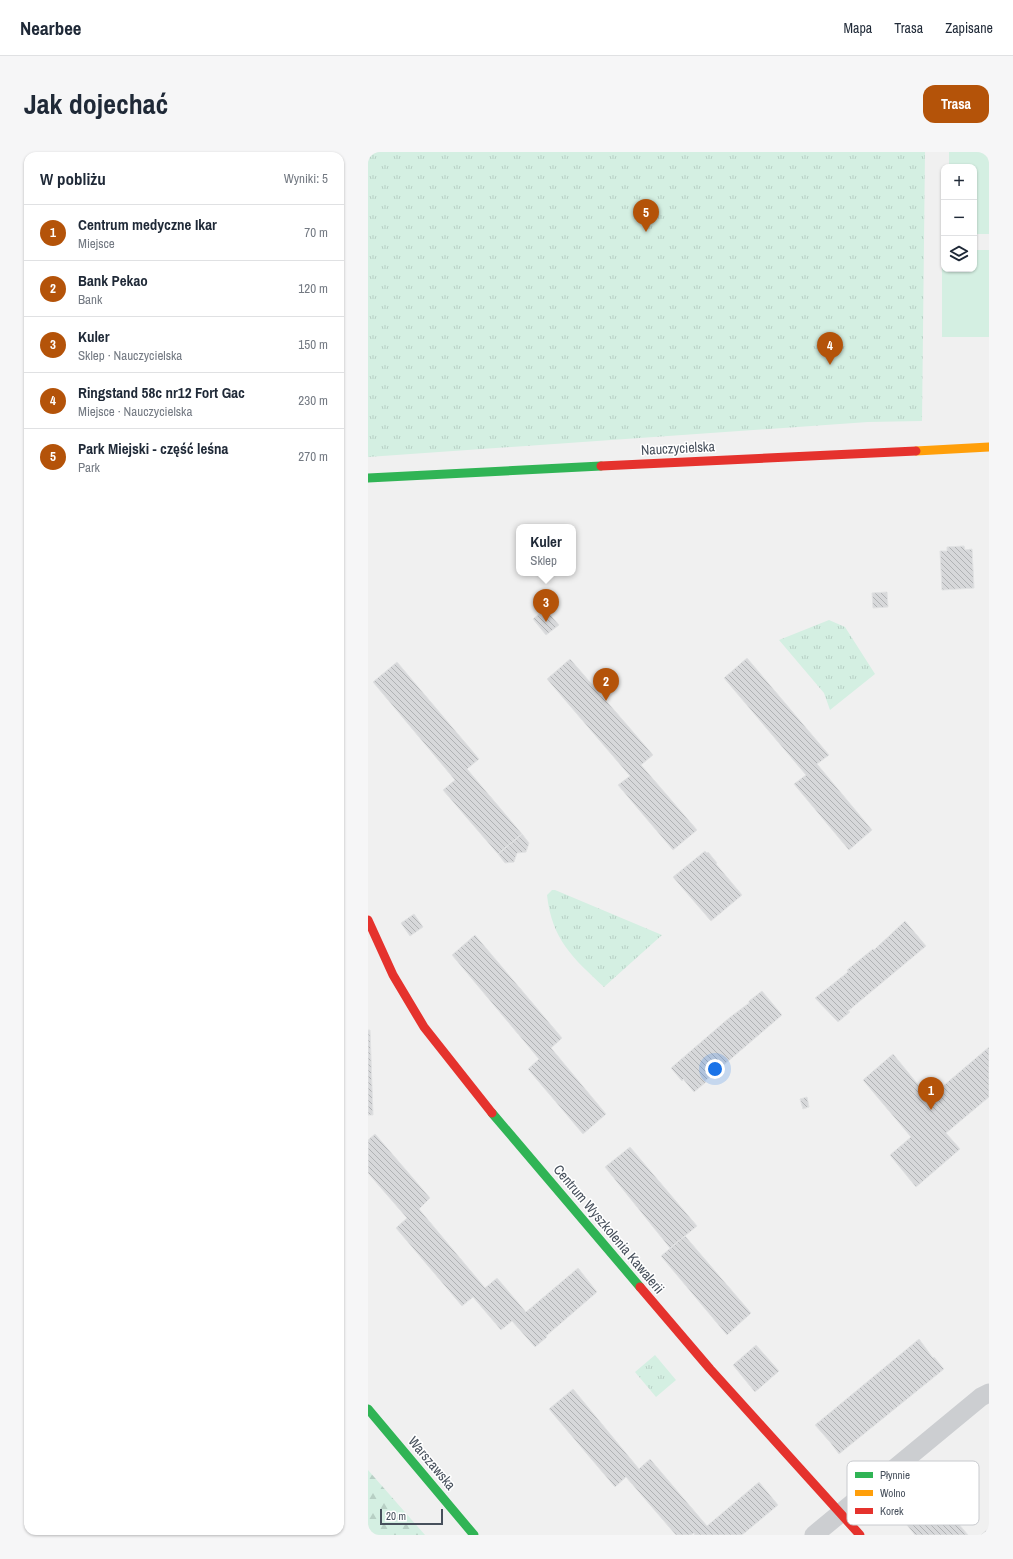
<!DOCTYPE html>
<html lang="pl">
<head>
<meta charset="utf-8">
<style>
	body { margin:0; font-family:"Archivo Narrow",sans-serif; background:#f6f6f7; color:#1f2937 }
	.controls { position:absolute; right:12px; top:12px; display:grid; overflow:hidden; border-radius:8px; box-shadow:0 1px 3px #0004 }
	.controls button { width:36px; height:36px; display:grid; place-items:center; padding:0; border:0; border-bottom:1px solid #e0e1e3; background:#fff; color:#1f2937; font:20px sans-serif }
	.scale { position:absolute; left:12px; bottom:10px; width:63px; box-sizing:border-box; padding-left:4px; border:2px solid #47505c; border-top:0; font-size:11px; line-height:14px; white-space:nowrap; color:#47505c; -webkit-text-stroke:3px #fff; paint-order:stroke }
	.you { position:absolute; left:347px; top:917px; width:14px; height:14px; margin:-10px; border:3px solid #fff; border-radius:50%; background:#1a73e8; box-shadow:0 0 0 6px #1a73e833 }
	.badge { display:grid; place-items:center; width:26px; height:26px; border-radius:50%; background:#b45309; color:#fff; font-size:13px; font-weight:700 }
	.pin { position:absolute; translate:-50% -33px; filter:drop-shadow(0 1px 2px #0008) }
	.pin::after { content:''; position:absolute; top:21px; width:14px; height:12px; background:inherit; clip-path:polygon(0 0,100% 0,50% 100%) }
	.popup { position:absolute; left:148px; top:372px; width:60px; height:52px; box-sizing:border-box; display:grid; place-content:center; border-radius:8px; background:#fff; filter:drop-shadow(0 1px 3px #0005); font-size:13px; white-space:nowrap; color:#747a83 }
	.popup b { font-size:15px; color:#1f2937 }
	.popup::after { content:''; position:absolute; left:50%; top:100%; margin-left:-8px; border:8px solid transparent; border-top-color:#fff }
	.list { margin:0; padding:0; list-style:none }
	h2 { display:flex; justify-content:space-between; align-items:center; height:52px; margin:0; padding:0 16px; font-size:17px }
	h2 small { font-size:13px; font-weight:400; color:#747a83 }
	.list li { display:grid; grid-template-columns:26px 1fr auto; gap:12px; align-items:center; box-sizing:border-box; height:56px; padding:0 16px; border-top:1px solid #e0e1e3 }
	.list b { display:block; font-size:15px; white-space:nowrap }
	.list p { margin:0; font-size:13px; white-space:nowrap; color:#747a83 }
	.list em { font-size:13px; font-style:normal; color:#747a83 }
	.icon { flex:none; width:22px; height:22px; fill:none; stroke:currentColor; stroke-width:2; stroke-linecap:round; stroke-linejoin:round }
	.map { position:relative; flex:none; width:621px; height:1383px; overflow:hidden; border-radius:12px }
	header { display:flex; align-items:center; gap:24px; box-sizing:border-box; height:56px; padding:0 20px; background:#fff; border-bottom:1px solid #e0e1e3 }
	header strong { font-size:19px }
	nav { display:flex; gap:22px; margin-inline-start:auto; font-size:14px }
	.intro { display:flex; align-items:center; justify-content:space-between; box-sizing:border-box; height:96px; padding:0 24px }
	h1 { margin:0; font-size:28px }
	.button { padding:10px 18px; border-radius:12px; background:#b45309; color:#fff; font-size:14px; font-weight:700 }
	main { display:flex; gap:24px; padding:0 24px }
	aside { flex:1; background:#fff; border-radius:12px; box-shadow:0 1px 3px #0004 }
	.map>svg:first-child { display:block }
	.green { fill:#d4efe2 }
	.forest { fill:url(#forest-firs) }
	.park { fill:url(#park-tufts) }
	.building { fill:url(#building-back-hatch); stroke:#e1e2e3 }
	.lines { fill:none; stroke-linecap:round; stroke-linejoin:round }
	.street { stroke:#ccced1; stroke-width:19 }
	.fast { stroke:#30b455; stroke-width:9 }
	.slow { stroke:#ff9f0a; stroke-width:9 }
	.jam { stroke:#e5322d; stroke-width:9 }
	.labels { text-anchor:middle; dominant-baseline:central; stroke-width:3; stroke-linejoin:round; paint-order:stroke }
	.street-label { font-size:14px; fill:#47505c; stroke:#fff }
	.key { fill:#fff; stroke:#c8cace; stroke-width:1 }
	.key-label { font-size:11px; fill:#47505c }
</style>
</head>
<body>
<header>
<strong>Nearbee</strong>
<nav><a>Mapa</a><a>Trasa</a><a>Zapisane</a></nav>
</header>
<div class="intro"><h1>Jak dojechać</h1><a class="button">Trasa</a></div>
<main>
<aside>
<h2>W pobliżu<small>Wyniki: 5</small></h2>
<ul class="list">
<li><span class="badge">1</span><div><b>Centrum medyczne Ikar</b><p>Miejsce</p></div><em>70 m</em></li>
<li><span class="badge">2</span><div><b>Bank Pekao</b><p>Bank</p></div><em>120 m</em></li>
<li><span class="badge">3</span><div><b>Kuler</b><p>Sklep · Nauczycielska</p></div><em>150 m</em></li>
<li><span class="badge">4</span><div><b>Ringstand 58c nr12 Fort Gac</b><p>Miejsce · Nauczycielska</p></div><em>230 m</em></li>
<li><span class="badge">5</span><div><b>Park Miejski - część leśna</b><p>Park</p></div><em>270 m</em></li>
</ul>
</aside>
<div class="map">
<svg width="621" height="1383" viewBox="0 0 621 1383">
	<defs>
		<pattern id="forest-firs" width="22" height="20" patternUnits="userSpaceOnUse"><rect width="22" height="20" fill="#d4efe2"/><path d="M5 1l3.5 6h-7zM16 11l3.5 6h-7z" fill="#b7cfc4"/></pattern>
		<pattern id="park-tufts" width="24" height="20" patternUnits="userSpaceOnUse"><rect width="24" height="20" fill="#d4efe2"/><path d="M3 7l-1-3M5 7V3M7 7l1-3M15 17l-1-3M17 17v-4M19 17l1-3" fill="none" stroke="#b7cfc4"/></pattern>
		<pattern id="building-back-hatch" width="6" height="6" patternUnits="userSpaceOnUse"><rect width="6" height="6" fill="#d7d8da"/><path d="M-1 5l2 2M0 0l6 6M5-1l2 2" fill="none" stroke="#b0b2b4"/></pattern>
	</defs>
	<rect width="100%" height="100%" fill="#f0f0f0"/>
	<path class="green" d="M 581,0 L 621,0 L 621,82 L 606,82 L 606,15 L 581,15 Z
		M 574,98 L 576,98 L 576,117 L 606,117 L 606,98 L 621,98 L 621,185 L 574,185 Z"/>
	<path class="forest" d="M 0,1318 L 57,1383 L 0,1383 Z"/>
	<path class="park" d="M 0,0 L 557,0 L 554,269 L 500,270 L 0,305 Z
		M 461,468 L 477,475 L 507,522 L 462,558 L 456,541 L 411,488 Z
		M 184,738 L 187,738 L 294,783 L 236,835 C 205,806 184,788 179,743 Z
		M 287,1203 L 308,1228 L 288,1245 L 267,1220 Z"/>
	<path class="building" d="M 596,394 L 597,398 L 604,397 L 606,436 L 574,438 L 572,399 L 579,399 L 579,395 Z
		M 519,440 L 520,455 L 505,456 L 504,441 Z
		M 177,457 L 191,473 L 178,483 L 165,467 Z
		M 379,506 L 461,603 L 449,612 L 504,678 L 481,698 L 426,632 L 438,623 L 356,526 Z
		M 202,507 L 285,603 L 273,613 L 329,678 L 305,698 L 250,633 L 262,624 L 179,527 Z
		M 29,510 L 111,607 L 99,617 L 154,682 L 130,702 L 75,638 L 87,628 L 5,530 Z
		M 154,682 L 161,691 L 158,700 L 149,701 L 146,710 L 137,711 L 130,702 Z
		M 337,699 L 339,701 L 340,700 L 349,711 L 348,712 L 374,743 L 343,769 L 305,725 Z
		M 46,762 L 55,775 L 42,784 L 33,771 Z
		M 537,769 L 558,794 L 480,859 L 482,860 L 470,870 L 447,846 L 480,820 L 479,818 L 505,797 L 506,798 Z
		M 107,783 L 194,886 L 183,896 L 238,962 L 215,982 L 160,917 L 171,907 L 84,803 Z
		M 394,839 L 414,863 L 337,929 L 338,930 L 326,940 L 315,927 L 314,929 L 303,916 L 361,866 L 381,851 L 381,849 Z
		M 0,878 L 2,878 L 5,963 L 0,963 Z
		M 621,895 L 621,945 L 578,981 L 592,997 L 548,1035 L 522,1003 L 543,985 L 495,928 L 525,902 L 561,946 Z
		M 439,945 L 441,955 L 435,957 L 432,947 Z
		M 7,982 L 62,1046 L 51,1057 L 117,1136 L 129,1126 L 158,1160 L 210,1116 L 229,1140 L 178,1184 L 179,1185 L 167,1195 L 144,1169 L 133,1178 L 105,1145 L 94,1154 L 28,1076 L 39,1066 L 0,1021 L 0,988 Z
		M 262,995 L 329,1074 L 302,1096 L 237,1015 Z
		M 317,1084 L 383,1161 L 359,1183 L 293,1104 Z
		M 551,1187 L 565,1206 L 566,1205 L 576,1217 L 471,1302 L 462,1290 L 447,1273 Z
		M 388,1193 L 411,1219 L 387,1240 L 365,1213 Z
		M 205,1237 L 271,1317 L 282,1307 L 339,1374 L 391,1330 L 410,1353 L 374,1383 L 327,1383 L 326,1381 L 323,1383 L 308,1383 L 258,1325 L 247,1335 L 181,1257 Z
		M 561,1337 L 573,1350 L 579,1345 L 584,1352 L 589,1348 L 586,1344 L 592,1338 L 602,1349 L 584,1364 L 600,1383 L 547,1383 L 531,1363 L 543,1352 L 545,1354 L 550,1349 L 548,1348 Z
		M 621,1376 L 621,1383 L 613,1383 Z"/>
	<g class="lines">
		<path class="street" d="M 446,1383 L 613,1245 L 621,1241"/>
		<path class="fast" d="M 0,326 L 233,314
			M 124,961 L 272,1135
			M 0,1257 L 106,1383"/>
		<path class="slow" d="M 548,299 L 621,295"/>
		<path class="jam" d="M 233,314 L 548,299
			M 0,768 L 25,823 L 56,875 L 124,961
			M 272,1135 L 342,1217 L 492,1383"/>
	</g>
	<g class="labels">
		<g class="street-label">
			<text transform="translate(310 296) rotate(-3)">Nauczycielska</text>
			<text transform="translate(241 1077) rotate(50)">Centrum Wyszkolenia Kawalerii</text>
			<text transform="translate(64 1311) rotate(50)">Warszawska</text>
		</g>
	</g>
	<rect x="479" y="1309" width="132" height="64" rx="6" class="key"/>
	<rect x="487" y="1320" width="18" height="6" fill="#30b455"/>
	<rect x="487" y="1338" width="18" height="6" fill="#ff9f0a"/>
	<rect x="487" y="1356" width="18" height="6" fill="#e5322d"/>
	<g class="key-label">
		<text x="512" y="1327">Płynnie</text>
		<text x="512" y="1345">Wolno</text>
		<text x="512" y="1363">Korek</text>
	</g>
</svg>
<div class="controls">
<button>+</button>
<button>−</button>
<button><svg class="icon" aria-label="layers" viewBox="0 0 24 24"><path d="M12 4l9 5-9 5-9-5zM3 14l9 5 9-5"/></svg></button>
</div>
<div class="scale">20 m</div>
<div class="you"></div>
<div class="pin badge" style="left:563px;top:958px">1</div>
<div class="pin badge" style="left:238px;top:549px">2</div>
<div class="pin badge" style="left:178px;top:470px">3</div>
<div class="popup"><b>Kuler</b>Sklep</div>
<div class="pin badge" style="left:462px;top:213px">4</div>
<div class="pin badge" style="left:278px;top:80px">5</div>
</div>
</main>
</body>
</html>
